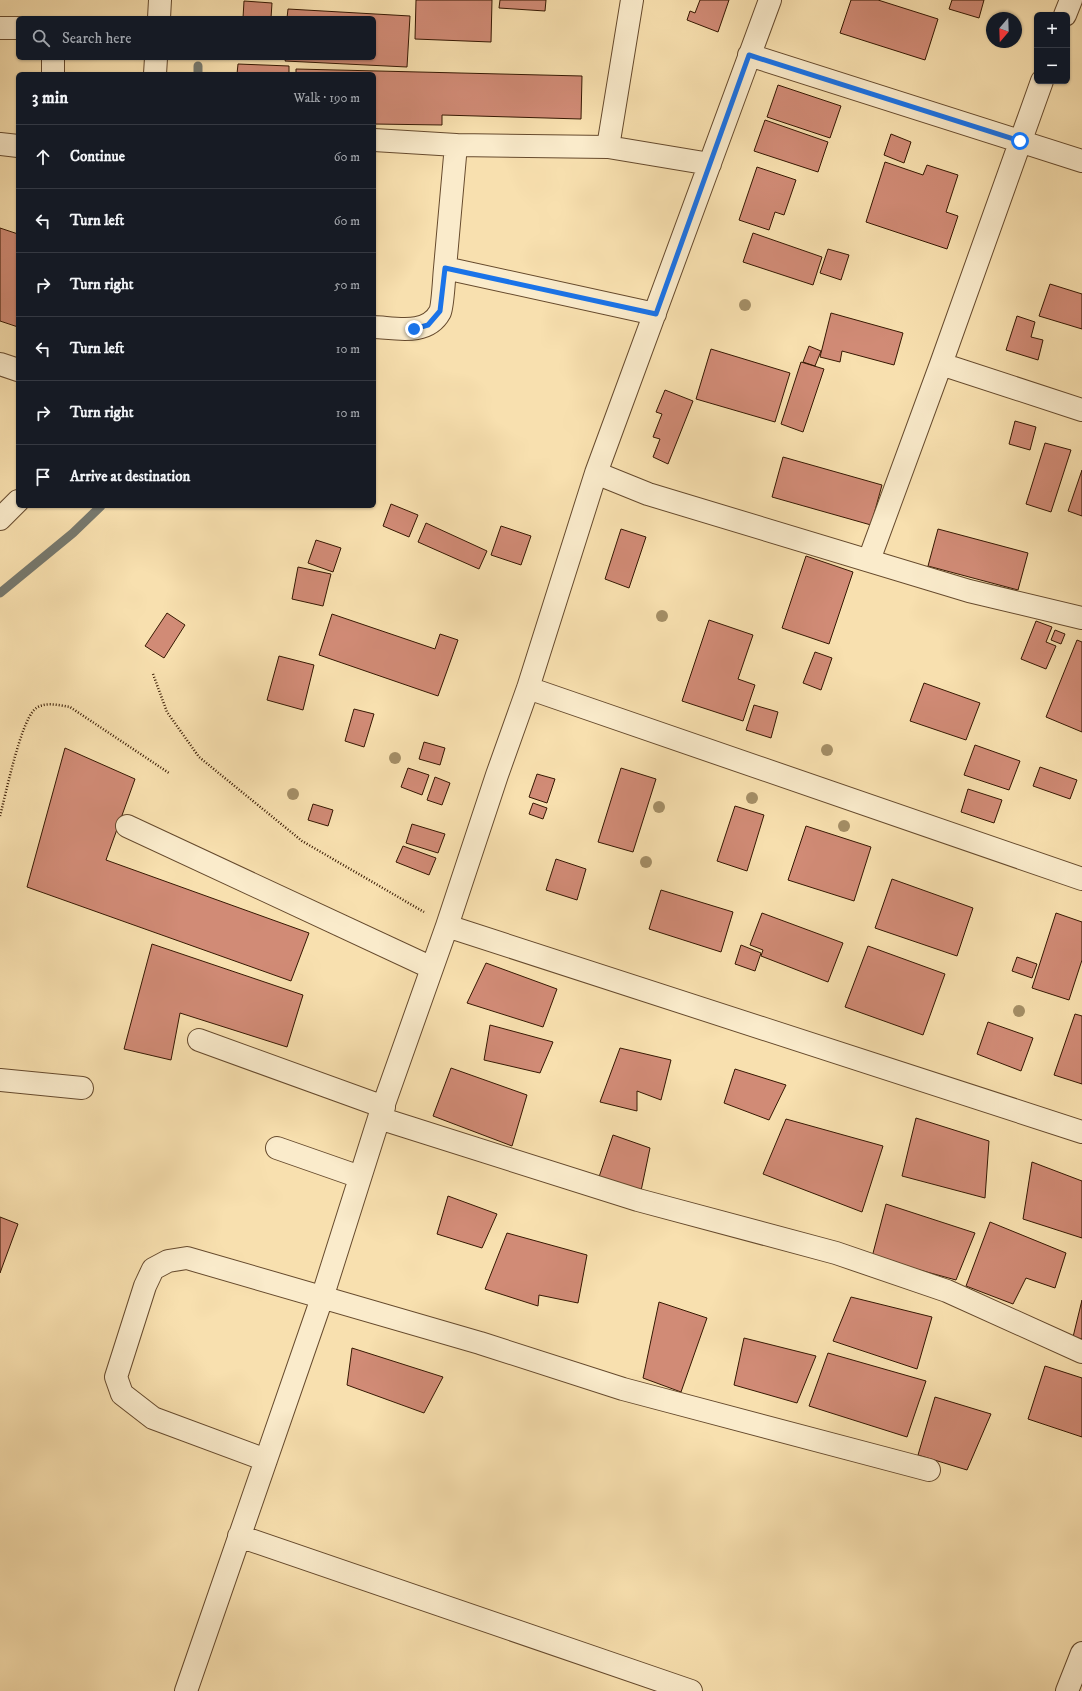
<!DOCTYPE html>
<html lang="en">
<head>
<meta charset="utf-8">
<style>
	body { margin:0; font-family:"IM FELL DW Pica",serif; background:#20242c; color:#f1f3f6 }
	.controls { position:absolute; right:12px; top:12px; display:grid; overflow:hidden; border-radius:6px; box-shadow:0 1px 3px #0004 }
	.controls button { width:36px; height:36px; display:grid; place-items:center; padding:0; border:0; border-bottom:1px solid #363941; background:#171b24; color:#f1f3f6; font:20px sans-serif }
	.compass { position:absolute; left:986px; top:12px; width:36px; height:36px; border-radius:50%; background:#171b24; box-shadow:0 1px 3px #0004; rotate:199deg }
	.stop { position:absolute; width:12px; height:12px; margin:-9px; border:3px solid #1a73e8; border-radius:50%; background:#fff }
	.stop.end { background:#1a73e8; border-color:#fff; box-shadow:0 1px 4px #0008 }
	.list { margin:0; padding:0; list-style:none }
	h2 { display:flex; justify-content:space-between; align-items:center; height:52px; margin:0; padding:0 16px; font-size:17px }
	h2 small { font-size:13px; font-weight:400; color:#9ea1a6 }
	.list li { display:grid; grid-template-columns:26px 1fr auto; gap:12px; align-items:center; box-sizing:border-box; height:64px; padding:0 16px; border-top:1px solid #363941 }
	.list b { display:block; font-size:15px; white-space:nowrap }
	.list em { font-size:13px; font-style:normal; color:#9ea1a6 }
	.icon { flex:none; width:22px; height:22px; fill:none; stroke:currentColor; stroke-width:2; stroke-linecap:round; stroke-linejoin:round }
	.map { position:relative; flex:none; width:1082px; height:1691px; overflow:hidden }
	.search { position:absolute; background:#171b24; box-shadow:0 1px 3px #0004; left:16px; top:16px; width:360px; height:44px; display:flex; align-items:center; gap:10px; box-sizing:border-box; padding:0 14px; border-radius:6px; color:#9ea1a6; font-size:15px }
	.panel { position:absolute; background:#171b24; box-shadow:0 1px 3px #0004; left:16px; top:72px; width:360px; height:436px; border-radius:6px }
	.map>svg:first-child { display:block }
	.lines { fill:none; stroke-linecap:round; stroke-linejoin:round }
	.stream { stroke:#77796e; stroke-width:9 }
	.building { fill:#d18b76; stroke:#361802 }
	.minor-casing { stroke:#664a2d; stroke-width:24 }
	.path { stroke:#361802; stroke-width:2.5; stroke-dasharray:1 2; stroke-linecap:butt }
	.minor { stroke:#faebcb; stroke-width:22 }
	.tree { fill:#a48e66 }
	.route { stroke:#1a73e8; stroke-width:5 }
</style>
</head>
<body>
<div class="map">
<svg width="1082" height="1691" viewBox="0 0 1082 1691">
	<rect width="100%" height="100%" fill="#f8e0af"/>
	<filter id="stains"><feTurbulence type="fractalNoise" baseFrequency=".005" numOctaves="4"/><feColorMatrix values="0 0 0 0 .2 0 0 0 0 .09 0 0 0 0 .02 0 0 0 .5 -.17"/></filter>
	<radialGradient id="worn" r=".72"><stop offset=".6" stop-color="#630" stop-opacity="0"/><stop offset="1" stop-color="#630" stop-opacity=".3"/></radialGradient>
	<g class="lines">
		<path class="stream" d="M 198,66 L 198,74
			M 0,593 L 73,533 L 101,506"/>
	</g>
	<path class="building" d="M 416,0 L 492,0 L 491,42 L 415,39 Z
		M 500,0 L 546,0 L 545,11 L 499,8 Z
		M 700,0 L 729,0 L 718,32 L 687,20 L 690,11 L 695,13 Z
		M 851,0 L 878,0 L 938,19 L 925,60 L 840,33 Z
		M 952,0 L 984,0 L 979,18 L 949,9 Z
		M 244,1 L 272,3 L 271,18 L 243,18 Z
		M 288,9 L 410,16 L 407,67 L 285,61 L 286,58 L 374,58 L 374,18 L 287,18 Z
		M 238,64 L 289,66 L 289,74 L 237,74 Z
		M 296,69 L 582,76 L 581,119 L 442,115 L 442,125 L 374,124 L 374,74 L 296,74 Z
		M 778,85 L 841,106 L 830,138 L 767,117 Z
		M 765,120 L 828,142 L 818,172 L 754,151 Z
		M 891,134 L 911,142 L 904,163 L 884,155 Z
		M 885,162 L 923,175 L 927,165 L 958,175 L 946,212 L 958,216 L 947,249 L 866,222 Z
		M 757,167 L 796,180 L 784,215 L 775,212 L 769,230 L 739,220 Z
		M 0,228 L 18,234 L 18,327 L 0,321 Z
		M 753,233 L 822,257 L 813,285 L 743,262 Z
		M 828,249 L 849,255 L 841,280 L 820,273 Z
		M 1050,284 L 1082,294 L 1082,329 L 1039,316 Z
		M 831,313 L 903,333 L 894,365 L 842,351 L 840,362 L 820,357 Z
		M 1017,316 L 1035,322 L 1031,337 L 1043,340 L 1038,360 L 1006,350 Z
		M 809,346 L 821,351 L 815,366 L 803,362 Z
		M 711,349 L 790,373 L 775,422 L 696,399 Z
		M 801,362 L 824,369 L 803,432 L 781,424 Z
		M 665,390 L 693,401 L 668,464 L 653,457 L 660,439 L 653,437 L 662,414 L 656,412 Z
		M 1015,421 L 1036,427 L 1030,450 L 1009,444 Z
		M 1045,443 L 1071,450 L 1051,512 L 1026,504 Z
		M 783,457 L 882,485 L 871,525 L 772,497 Z
		M 1082,470 L 1082,516 L 1068,511 Z
		M 391,504 L 418,515 L 409,537 L 383,526 Z
		M 426,523 L 487,551 L 479,569 L 418,542 Z
		M 501,526 L 531,536 L 521,565 L 491,555 Z
		M 621,529 L 646,537 L 629,588 L 605,579 Z
		M 938,529 L 1028,553 L 1018,590 L 928,566 Z
		M 316,540 L 341,548 L 333,572 L 308,563 Z
		M 806,556 L 853,572 L 829,644 L 782,628 Z
		M 298,567 L 331,574 L 323,606 L 292,599 Z
		M 167,613 L 185,625 L 164,658 L 145,646 Z
		M 332,614 L 435,649 L 440,634 L 458,640 L 438,696 L 319,655 Z
		M 709,620 L 753,635 L 738,679 L 755,685 L 743,721 L 682,701 Z
		M 1036,621 L 1052,627 L 1046,642 L 1056,646 L 1046,669 L 1021,659 Z
		M 1055,630 L 1065,634 L 1061,644 L 1051,640 Z
		M 1077,640 L 1082,642 L 1082,732 L 1046,717 Z
		M 815,652 L 832,658 L 821,690 L 803,683 Z
		M 279,656 L 314,665 L 303,710 L 267,700 Z
		M 924,683 L 980,703 L 966,740 L 910,721 Z
		M 754,705 L 778,712 L 771,738 L 746,730 Z
		M 354,709 L 374,714 L 364,747 L 345,741 Z
		M 424,742 L 445,748 L 440,765 L 419,759 Z
		M 975,745 L 1020,761 L 1009,790 L 964,775 Z
		M 65,748 L 135,779 L 106,860 L 309,933 L 291,981 L 27,887 Z
		M 1040,767 L 1077,780 L 1070,799 L 1033,786 Z
		M 408,768 L 429,775 L 422,795 L 401,787 Z
		M 621,768 L 656,779 L 633,852 L 598,842 Z
		M 537,774 L 555,779 L 547,803 L 529,797 Z
		M 435,777 L 450,783 L 442,805 L 427,800 Z
		M 968,789 L 1002,800 L 994,823 L 961,812 Z
		M 533,803 L 547,808 L 543,819 L 529,814 Z
		M 313,804 L 333,810 L 328,826 L 308,820 Z
		M 735,806 L 764,815 L 747,871 L 717,861 Z
		M 412,824 L 445,834 L 438,853 L 406,843 Z
		M 806,826 L 871,847 L 854,901 L 788,880 Z
		M 403,846 L 436,858 L 429,875 L 396,862 Z
		M 556,859 L 586,869 L 577,900 L 546,890 Z
		M 892,879 L 973,908 L 957,956 L 875,928 Z
		M 661,890 L 733,912 L 721,952 L 649,929 Z
		M 762,913 L 843,943 L 828,982 L 761,956 L 763,950 L 750,945 Z
		M 1056,913 L 1082,922 L 1082,960 L 1069,1000 L 1032,988 Z
		M 152,944 L 303,995 L 287,1047 L 180,1013 L 171,1060 L 124,1049 Z
		M 741,945 L 761,953 L 755,971 L 735,964 Z
		M 868,946 L 945,974 L 923,1035 L 845,1007 Z
		M 1017,957 L 1037,964 L 1032,978 L 1012,971 Z
		M 486,963 L 557,989 L 543,1027 L 467,1003 Z
		M 1075,1014 L 1082,1016 L 1082,1084 L 1054,1075 Z
		M 988,1022 L 1033,1038 L 1021,1071 L 977,1054 Z
		M 490,1025 L 553,1042 L 540,1073 L 484,1060 Z
		M 620,1048 L 671,1060 L 661,1100 L 637,1091 L 637,1111 L 600,1102 Z
		M 451,1068 L 527,1095 L 512,1146 L 433,1116 Z
		M 735,1069 L 786,1085 L 769,1120 L 724,1103 Z
		M 916,1118 L 989,1141 L 985,1198 L 902,1176 Z
		M 786,1119 L 883,1146 L 862,1212 L 763,1174 Z
		M 613,1135 L 650,1148 L 641,1191 L 599,1177 Z
		M 1032,1162 L 1082,1181 L 1082,1238 L 1023,1219 Z
		M 448,1196 L 497,1214 L 482,1248 L 437,1234 Z
		M 886,1204 L 975,1233 L 956,1280 L 872,1257 Z
		M 0,1217 L 18,1224 L 0,1273 Z
		M 990,1222 L 1066,1253 L 1055,1288 L 1026,1278 L 1013,1304 L 966,1286 Z
		M 507,1233 L 587,1255 L 578,1303 L 539,1295 L 538,1306 L 485,1289 Z
		M 851,1297 L 932,1317 L 917,1369 L 833,1341 Z
		M 1082,1300 L 1082,1339 L 1073,1337 Z
		M 659,1302 L 707,1318 L 681,1392 L 643,1378 Z
		M 744,1338 L 816,1356 L 797,1403 L 734,1385 Z
		M 352,1348 L 443,1377 L 424,1413 L 347,1385 Z
		M 828,1353 L 926,1381 L 907,1437 L 809,1406 Z
		M 1045,1366 L 1082,1378 L 1082,1437 L 1028,1419 Z
		M 935,1397 L 991,1414 L 967,1470 L 918,1455 Z"/>
	<g class="lines">
		<defs>
			<path id="minor" d="M 1065,15 L 1071,0
				M 159,18 L 160,0
				M 0,28 L 18,28
				M 749,55 L 1082,161
				M 53,74 L 53,58
				M 155,74 L 156,58
				M 374,140 L 456,145
				M 0,144 L 18,146
				M 608,147 L 632,0
				M 655,314 L 445,268 L 456,145 L 608,147 L 710,164
				M 374,327 C 396,328 427,336 440,312 C 443,305 444,277 445,268
				M 0,364 L 18,370
				M 941,364 L 1082,410
				M 596,473 L 648,494 L 969,591 L 1082,618
				M 0,519 L 18,501
				M 869,560 L 941,364 L 1042,81
				M 528,688 L 1082,879
				M 127,826 L 432,968
				M 447,926 L 1082,1132
				M 199,1040 L 384,1107
				M 0,1080 L 82,1088
				M 379,1118 L 638,1200 L 836,1253 L 947,1291 L 1082,1352
				M 277,1148 L 360,1177
				M 266,1460 L 153,1418 L 122,1394 L 116,1377 L 145,1286 L 153,1269 L 168,1261 L 187,1258 L 480,1343 L 623,1389 L 929,1470
				M 239,1536 L 691,1691
				M 186,1691 L 322,1298 L 379,1118 L 447,926 L 497,775 L 528,688 L 596,473 L 770,0
				M 1067,1691 L 1082,1653"/>
		</defs>
		<use href="#minor" class="minor-casing"/>
		<path class="path" d="M 153,674 L 167,712 L 199,757 L 302,841 L 424,912
			M 0,816 C 6,793 20,725 34,710 C 43,701 58,705 70,707 L 169,773"/>
		<use href="#minor" class="minor"/>
	</g>
	<g class="tree">
		<circle cx="745" cy="305" r="6"/>
		<circle cx="662" cy="616" r="6"/>
		<circle cx="827" cy="750" r="6"/>
		<circle cx="395" cy="758" r="6"/>
		<circle cx="293" cy="794" r="6"/>
		<circle cx="752" cy="798" r="6"/>
		<circle cx="659" cy="807" r="6"/>
		<circle cx="844" cy="826" r="6"/>
		<circle cx="646" cy="862" r="6"/>
		<circle cx="1019" cy="1011" r="6"/>
	</g>
	<g class="lines">
		<path class="route" d="M 414,329 L 428,325 L 440,311 L 445,268 L 656,314 L 749,55 L 1020,141"/>
	</g>
	<rect width="100%" height="100%" filter="url(#stains)"/>
	<rect width="100%" height="100%" fill="url(#worn)"/>
</svg>
<div class="controls">
<button>+</button>
<button>−</button>
</div>
<svg class="compass" viewBox="-18 -18 36 36"><path d="M0-13l5 13h-10z" fill="#e53935"/><path d="M0 13l5-13h-10z" fill="#9ea1a6"/></svg>
<div class="stop" style="left:1020px;top:141px"></div>
<div class="stop end" style="left:414px;top:329px"></div>
<div class="search"><svg class="icon" aria-label="search" viewBox="0 0 24 24"><circle cx="10" cy="10" r="6"/><path d="M15 15l6 6"/></svg>Search here</div>
<section class="panel">
<h2>3 min<small>Walk · 190 m</small></h2>
<ul class="list">
<li><svg class="icon" aria-label="ahead" viewBox="0 0 24 24"><path d="M12 20V5M6 11l6-6 6 6"/></svg><div><b>Continue</b></div><em>60 m</em></li>
<li><svg class="icon" aria-label="left" viewBox="0 0 24 24"><path d="M17 20v-9H6M10 6l-5 5 5 5"/></svg><div><b>Turn left</b></div><em>60 m</em></li>
<li><svg class="icon" aria-label="right" viewBox="0 0 24 24"><path d="M7 20v-9h11M14 6l5 5-5 5"/></svg><div><b>Turn right</b></div><em>50 m</em></li>
<li><svg class="icon" aria-label="left" viewBox="0 0 24 24"><path d="M17 20v-9H6M10 6l-5 5 5 5"/></svg><div><b>Turn left</b></div><em>10 m</em></li>
<li><svg class="icon" aria-label="right" viewBox="0 0 24 24"><path d="M7 20v-9h11M14 6l5 5-5 5"/></svg><div><b>Turn right</b></div><em>10 m</em></li>
<li><svg class="icon" aria-label="arrive" viewBox="0 0 24 24"><path d="M6 21V4h12l-3 4 3 4H6"/></svg><div><b>Arrive at destination</b></div></li>
</ul>
</section>
</div>
</body>
</html>
